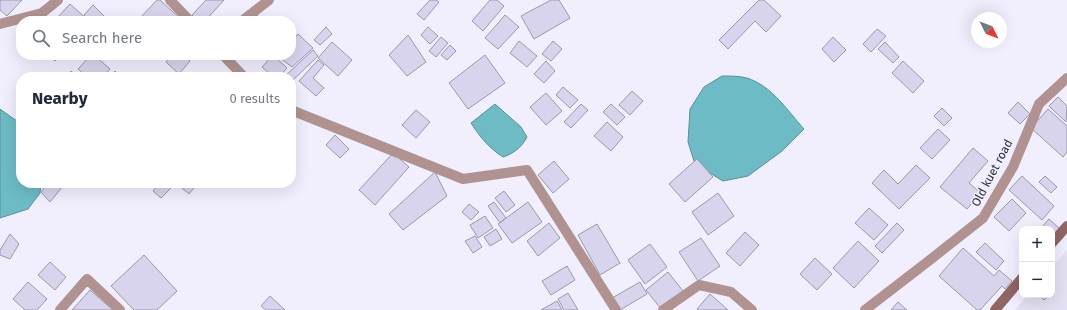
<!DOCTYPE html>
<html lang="en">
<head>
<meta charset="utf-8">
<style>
	body { margin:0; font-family:"Fira Sans",sans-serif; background:#f2f2f3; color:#1f2937 }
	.controls { position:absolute; right:12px; bottom:12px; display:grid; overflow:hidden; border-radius:8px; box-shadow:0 4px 16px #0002 }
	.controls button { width:36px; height:36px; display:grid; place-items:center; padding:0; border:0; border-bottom:1px solid #e0e1e3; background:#fff; color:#1f2937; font:20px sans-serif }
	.compass { position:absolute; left:971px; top:12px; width:36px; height:36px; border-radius:50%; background:#fff; box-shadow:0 4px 16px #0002; rotate:132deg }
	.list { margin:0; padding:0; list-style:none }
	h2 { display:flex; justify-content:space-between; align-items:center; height:52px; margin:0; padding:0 16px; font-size:17px }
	h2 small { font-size:13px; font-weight:400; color:#747a83 }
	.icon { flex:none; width:22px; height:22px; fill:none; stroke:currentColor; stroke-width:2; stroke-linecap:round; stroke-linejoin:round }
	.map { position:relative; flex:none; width:1067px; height:310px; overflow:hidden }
	.search { position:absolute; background:#fff; box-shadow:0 4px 16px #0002; left:16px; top:16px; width:280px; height:44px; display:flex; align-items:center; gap:10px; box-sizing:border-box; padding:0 14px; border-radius:16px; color:#747a83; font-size:15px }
	.panel { position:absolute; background:#fff; box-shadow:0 4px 16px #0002; left:16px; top:72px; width:280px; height:116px; border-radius:16px }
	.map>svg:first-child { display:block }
	.built { fill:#e3e0f3 }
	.water { fill:#6cbbc5; stroke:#5a909a }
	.building { fill:#d9d4ed; stroke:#9b97ae }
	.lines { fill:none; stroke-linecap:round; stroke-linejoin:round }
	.street { stroke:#b09390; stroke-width:10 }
	.secondary { stroke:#8f6662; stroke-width:10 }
	.labels { text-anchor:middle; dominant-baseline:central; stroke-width:3; stroke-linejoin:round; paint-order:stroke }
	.street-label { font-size:12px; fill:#2f2d36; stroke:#f1effe }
</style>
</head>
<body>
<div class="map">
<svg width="1067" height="310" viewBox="0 0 1067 310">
	<rect width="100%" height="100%" fill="#f1effe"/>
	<path class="built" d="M 1067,250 L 1067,310 L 1015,310 L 1027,295 L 1052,295 L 1052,267 Z"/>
	<path class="water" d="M 722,76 C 730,76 739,76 747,78 C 772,86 787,110 804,129 L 782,151 L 748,176 L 723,181 L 695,164 L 688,142 L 690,109 L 704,87 Z
		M 495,104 L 521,127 L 527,137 C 522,147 513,154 503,157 C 489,148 480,137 471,123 Z
		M 0,109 L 21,124 L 21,183 L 41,183 L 40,193 L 28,209 L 0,218 Z"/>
	<path class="building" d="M 0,0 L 22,0 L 7,16 L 0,10 Z
		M 157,0 L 160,0 L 183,21 L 144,21 L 140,18 Z
		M 206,0 L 224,0 L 205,21 L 198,21 L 192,15 Z
		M 430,0 L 436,0 L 439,2 L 424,20 L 417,14 Z
		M 490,0 L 497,0 L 504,6 L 483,31 L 472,21 Z
		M 551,0 L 559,0 L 570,18 L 534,39 L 521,16 Z
		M 759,0 L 764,0 L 781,16 L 766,32 L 755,21 L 728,49 L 719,40 Z
		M 70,4 L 89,21 L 60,21 L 57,18 Z
		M 93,5 L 106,18 L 104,21 L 91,21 L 84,15 Z
		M 253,11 L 258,16 L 254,21 L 243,21 Z
		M 505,15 L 519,27 L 498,49 L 485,38 Z
		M 326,27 L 332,34 L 320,45 L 314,40 Z
		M 428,27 L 438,36 L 430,44 L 421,35 Z
		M 877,29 L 886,36 L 871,52 L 863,44 Z
		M 298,34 L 313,48 L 292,67 L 277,56 L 278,55 L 291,55 L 291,42 Z
		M 408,35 L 426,62 L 407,76 L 389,55 Z
		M 441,37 L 448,43 L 436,57 L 429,51 Z
		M 833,37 L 846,50 L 834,62 L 822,49 Z
		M 519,41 L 537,56 L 527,67 L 510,53 Z
		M 553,41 L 562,49 L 551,61 L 542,54 Z
		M 332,42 L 352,60 L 338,76 L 318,58 Z
		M 885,42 L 899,57 L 893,63 L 878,49 Z
		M 450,45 L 456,51 L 447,60 L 441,55 Z
		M 313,50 L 318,56 L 291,82 L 291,77 L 284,77 Z
		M 49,55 L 61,55 L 55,61 Z
		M 91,55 L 94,55 L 110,69 L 104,77 L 87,77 L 78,69 Z
		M 172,55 L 184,55 L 190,61 L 179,74 L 166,62 Z
		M 273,55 L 287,68 L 279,77 L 273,77 L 262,67 Z
		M 485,55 L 505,83 L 468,109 L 449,83 Z
		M 318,60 L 324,65 L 313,78 L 324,88 L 316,96 L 299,81 Z
		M 546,61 L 555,71 L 544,83 L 534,74 Z
		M 903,61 L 924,81 L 913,93 L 892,73 Z
		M 71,71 L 78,77 L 66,77 Z
		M 115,71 L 121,77 L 109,77 Z
		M 563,87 L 578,100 L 570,108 L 556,95 Z
		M 632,91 L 643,101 L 630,115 L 619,105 Z
		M 546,93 L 562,111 L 546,125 L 530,107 Z
		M 1058,97 L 1067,106 L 1066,122 L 1049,106 Z
		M 1018,102 L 1030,114 L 1020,124 L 1008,113 Z
		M 581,104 L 588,110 L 571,128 L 564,122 Z
		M 611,104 L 625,117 L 617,125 L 603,112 Z
		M 942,108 L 952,118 L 944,126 L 934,116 Z
		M 1048,109 L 1067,126 L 1067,152 L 1063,157 L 1031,128 Z
		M 416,110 L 430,122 L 416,138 L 402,125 Z
		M 607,122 L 623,137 L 611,151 L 594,136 Z
		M 938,129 L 950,140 L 932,159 L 920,148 Z
		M 335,135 L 349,149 L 340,158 L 326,145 Z
		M 973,148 L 988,161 L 969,183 L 981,193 L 967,209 L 940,187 Z
		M 393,153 L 409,167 L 375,205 L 359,190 Z
		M 697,159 L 713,177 L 685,202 L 669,184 Z
		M 554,161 L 569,179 L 553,193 L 538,175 Z
		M 916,165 L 930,178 L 899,209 L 872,183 L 884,170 L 898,184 Z
		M 435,172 L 447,196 L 403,230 L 389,214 Z
		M 1022,176 L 1054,206 L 1042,220 L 1009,190 Z
		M 1045,176 L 1057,187 L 1051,193 L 1039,182 Z
		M 48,183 L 60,183 L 63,186 L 50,202 L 41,192 Z
		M 160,183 L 171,183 L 173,186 L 161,198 L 153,191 Z
		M 176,183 L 196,183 L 197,184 L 189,194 Z
		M 504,191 L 515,205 L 506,212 L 495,198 Z
		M 718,193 L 734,216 L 708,235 L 692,212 Z
		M 1012,199 L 1026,213 L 1009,231 L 994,217 Z
		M 494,202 L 506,218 L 500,223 L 488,206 Z
		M 528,202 L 542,222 L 512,243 L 498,224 Z
		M 469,204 L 479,212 L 471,220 L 462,212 Z
		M 869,208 L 888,225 L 874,240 L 855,223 Z
		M 485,216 L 493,228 L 478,238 L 470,225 Z
		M 1049,219 L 1060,229 L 1052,237 L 1052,229 L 1040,229 Z
		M 549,223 L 560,238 L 538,256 L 527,241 Z
		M 897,223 L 904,230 L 882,253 L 875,246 Z
		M 597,224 L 620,263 L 600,275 L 578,235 Z
		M 496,229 L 502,239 L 490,246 L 484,237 Z
		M 745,232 L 759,245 L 740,266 L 726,253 Z
		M 10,234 L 19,244 L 10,259 L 0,255 L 0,250 Z
		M 475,236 L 482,247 L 473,253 L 465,241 Z
		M 701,238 L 720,266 L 698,281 L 679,252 Z
		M 858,241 L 879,261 L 854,288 L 833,268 Z
		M 985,243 L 1004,261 L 996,270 L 976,252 Z
		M 650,244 L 667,267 L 645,284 L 628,260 Z
		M 963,248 L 994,276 L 999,270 L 1012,281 L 1005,289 L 1002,286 L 980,310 L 977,310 L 939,276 Z
		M 144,255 L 177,291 L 157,310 L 134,310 L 111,286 Z
		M 815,258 L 832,274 L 817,290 L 800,274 Z
		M 50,262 L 66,277 L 55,290 L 38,275 Z
		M 567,266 L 575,280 L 551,295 L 542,281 Z
		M 668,272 L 683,291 L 661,309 L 646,290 Z
		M 28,282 L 47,299 L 37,310 L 25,310 L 13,299 Z
		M 640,282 L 647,294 L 620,310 L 612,298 Z
		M 90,290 L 113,310 L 72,310 Z
		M 568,293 L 578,310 L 564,310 L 558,299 Z
		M 710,294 L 728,310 L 699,310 L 697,309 Z
		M 1039,295 L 1050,295 L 1044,300 Z
		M 270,296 L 285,310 L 266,310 L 261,306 Z
		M 557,301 L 562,310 L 541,310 Z
		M 898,302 L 907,310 L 891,310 Z"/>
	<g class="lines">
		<path class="street" d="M 170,0 L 190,21
			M 242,21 L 269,0
			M 0,24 L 42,13 L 58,0
			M 223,55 L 244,77
			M 291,110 L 463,179 L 527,170 L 616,310
			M 60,310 L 87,279 L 120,310
			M 663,310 L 699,285 L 731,292 L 752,310
			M 865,310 L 926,263 L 983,218 L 1013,167 L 1039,104 L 1067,78"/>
		<path class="secondary" d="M 1052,243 L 1067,226
			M 995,310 L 1022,278"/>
	</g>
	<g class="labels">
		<g class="street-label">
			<text transform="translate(992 173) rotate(-62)">Old kuet road</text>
		</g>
	</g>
</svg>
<div class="controls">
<button>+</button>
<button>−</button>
</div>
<svg class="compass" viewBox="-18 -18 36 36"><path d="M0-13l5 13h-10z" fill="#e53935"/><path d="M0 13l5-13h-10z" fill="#747a83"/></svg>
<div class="search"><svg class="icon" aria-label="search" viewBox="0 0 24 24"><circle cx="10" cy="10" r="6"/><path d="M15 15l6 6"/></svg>Search here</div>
<section class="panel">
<h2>Nearby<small>0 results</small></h2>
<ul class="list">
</ul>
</section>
</div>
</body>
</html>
